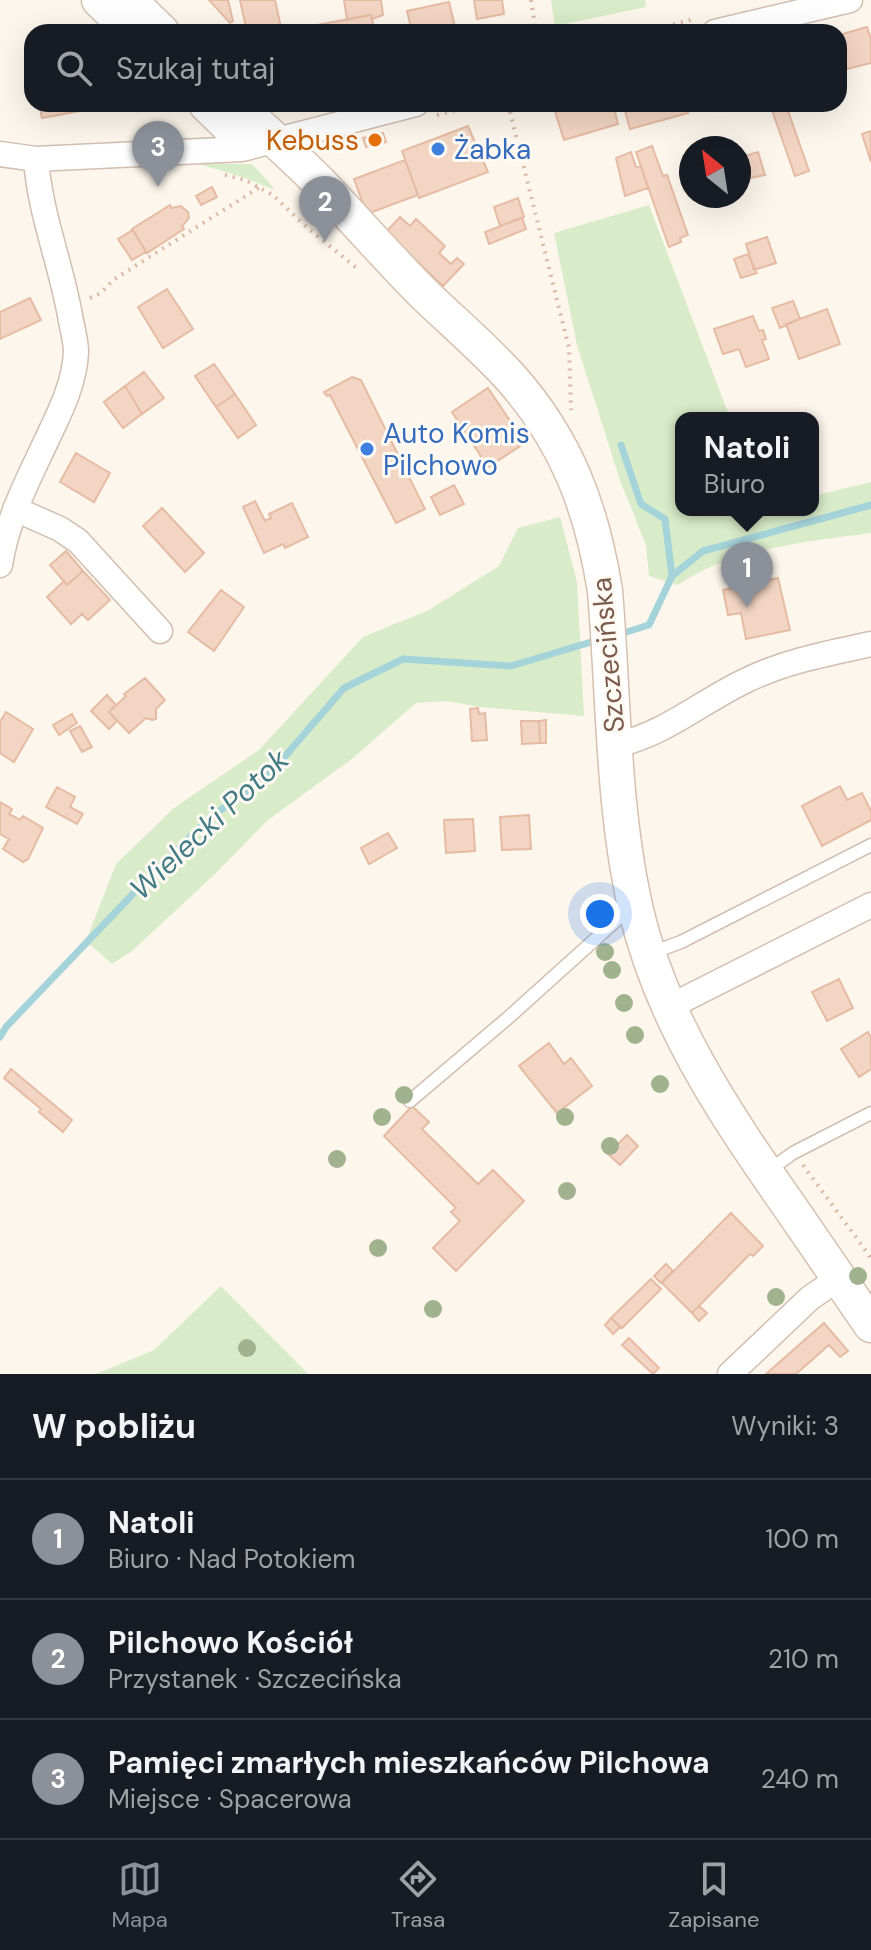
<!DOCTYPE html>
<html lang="pl">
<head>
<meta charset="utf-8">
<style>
	body { margin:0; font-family:"DM Sans",sans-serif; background:#20242c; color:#f1f3f6 }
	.compass { position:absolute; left:679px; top:136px; width:72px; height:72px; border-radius:50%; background:#171b24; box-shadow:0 8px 32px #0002; rotate:330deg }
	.you { position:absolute; left:600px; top:914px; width:28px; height:28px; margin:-20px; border:6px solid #fff; border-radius:50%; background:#1a73e8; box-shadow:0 0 0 12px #1a73e833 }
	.badge { display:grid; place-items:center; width:52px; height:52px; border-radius:50%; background:#8c9099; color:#fff; font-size:26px; font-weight:700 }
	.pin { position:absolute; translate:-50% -66px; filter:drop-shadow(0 2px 4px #0008) }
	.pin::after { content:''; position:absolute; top:42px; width:28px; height:24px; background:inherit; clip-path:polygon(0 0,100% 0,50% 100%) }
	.popup { position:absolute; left:675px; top:412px; width:144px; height:104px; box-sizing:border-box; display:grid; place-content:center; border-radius:16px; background:#171b24; filter:drop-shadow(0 2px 6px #0005); font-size:26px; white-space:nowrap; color:#9ea1a6 }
	.popup b { font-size:30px; color:#f1f3f6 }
	.popup::after { content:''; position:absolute; left:50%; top:100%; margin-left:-16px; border:16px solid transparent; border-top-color:#171b24 }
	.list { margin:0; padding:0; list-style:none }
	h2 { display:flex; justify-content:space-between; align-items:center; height:104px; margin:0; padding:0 32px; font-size:34px }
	h2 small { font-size:26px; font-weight:400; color:#9ea1a6 }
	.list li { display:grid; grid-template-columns:52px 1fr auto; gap:24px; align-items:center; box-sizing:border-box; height:120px; padding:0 32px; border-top:2px solid #363941 }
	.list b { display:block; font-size:30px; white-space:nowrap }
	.list p { margin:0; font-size:26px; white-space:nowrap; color:#9ea1a6 }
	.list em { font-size:26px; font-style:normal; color:#9ea1a6 }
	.icon { flex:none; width:44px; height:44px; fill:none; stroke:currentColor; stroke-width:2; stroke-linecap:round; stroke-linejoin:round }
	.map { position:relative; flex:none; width:871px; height:1374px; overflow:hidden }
	.search { position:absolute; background:#171b24; box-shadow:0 8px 32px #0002; left:24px; right:24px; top:24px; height:88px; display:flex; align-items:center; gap:20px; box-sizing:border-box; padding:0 28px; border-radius:24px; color:#9ea1a6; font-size:30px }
	.sheet { height:464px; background:#171b24 }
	nav { display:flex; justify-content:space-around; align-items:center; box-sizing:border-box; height:112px; border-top:2px solid #363941; background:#171b24; font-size:22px; color:#9ea1a6 }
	nav a { display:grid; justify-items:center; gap:4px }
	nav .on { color:#8c9099 }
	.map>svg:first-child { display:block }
	.green { fill:#d8ecc9 }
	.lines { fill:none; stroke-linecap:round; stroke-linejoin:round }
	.stream { stroke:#a5d3da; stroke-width:7 }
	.building { fill:#f3d5c3; stroke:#e6bba3; stroke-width:2 }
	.lane-casing { stroke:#d1beb0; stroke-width:15 }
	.street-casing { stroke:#d1beb0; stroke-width:27 }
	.secondary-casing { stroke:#d6c0b0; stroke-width:37 }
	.path { stroke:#d9b8a5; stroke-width:4; stroke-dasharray:2 6; stroke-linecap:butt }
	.lane { stroke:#fff; stroke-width:12 }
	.street { stroke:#fff; stroke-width:24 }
	.secondary { stroke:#fff; stroke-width:34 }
	.tree { fill:#a0b28e }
	.food-dot { fill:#e8710a; stroke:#fffaf3; stroke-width:3 }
	.shop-dot { fill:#3f7fe0; stroke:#fffaf3; stroke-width:3 }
	.labels { text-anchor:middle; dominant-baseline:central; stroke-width:6; stroke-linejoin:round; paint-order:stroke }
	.food-label { font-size:28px; fill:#c56008; stroke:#fffaf3; text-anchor:end }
	.shop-label { font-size:28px; fill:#366cbe; stroke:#fffaf3; text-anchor:start }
	.street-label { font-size:28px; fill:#7a5c4d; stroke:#fffaf3 }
	.water-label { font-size:30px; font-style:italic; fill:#437c86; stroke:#fffaf3 }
</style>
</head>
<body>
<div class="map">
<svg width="871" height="1374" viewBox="0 0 871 1374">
	<rect width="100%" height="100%" fill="#fdf6ec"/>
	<path class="green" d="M 551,0 L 645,0 L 646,7 L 555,26 Z
		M 199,164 L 252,164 L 274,188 L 272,189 L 246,178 Z
		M 649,205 L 730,418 L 681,418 L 681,510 L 763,510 L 764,513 L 772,510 L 813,510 L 813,496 L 871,482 L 871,533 C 811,541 729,549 678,585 L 649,576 L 646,545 L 620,480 L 577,345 L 554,233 Z
		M 560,517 L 577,582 L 584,716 L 480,707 L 447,701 L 416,703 L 353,758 L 268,820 L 215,874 L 132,951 L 112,964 L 86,941 L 116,864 L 174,808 L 259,750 L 363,637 L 429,610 L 499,566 L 518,528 Z
		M 221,1286 L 308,1374 L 96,1374 L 154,1350 Z"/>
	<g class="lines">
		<path class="stream" d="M 621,445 L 641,504 L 665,519 L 672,576
			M 617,635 L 649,625 L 672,576 L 703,551 L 871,505
			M 0,1037 L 6,1027 L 152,874 L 211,817 L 268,776 L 344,688 L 403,659 L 511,666 L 598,640"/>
	</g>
	<path class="building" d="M 209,0 L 228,0 L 233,21 L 230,23 Z
		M 240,0 L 275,0 L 282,32 L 247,32 Z
		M 344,0 L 381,0 L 383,15 L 372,19 L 371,15 L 347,19 Z
		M 474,0 L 502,0 L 504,14 L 477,19 Z
		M 449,2 L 456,31 L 412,32 L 407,11 Z
		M 371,15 L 375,32 L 307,32 L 306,27 Z
		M 867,27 L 871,40 L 871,63 L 847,69 L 839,35 Z
		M 39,104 L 100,104 L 101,107 L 42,118 Z
		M 613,104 L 618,124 L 564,140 L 553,105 Z
		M 623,104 L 685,104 L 688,113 L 630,129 Z
		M 786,105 L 809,171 L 795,176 L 772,110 Z
		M 468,126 L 488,172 L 419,198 L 402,151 Z
		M 871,131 L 871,162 L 862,134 Z
		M 383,133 L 386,142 L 366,147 L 363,138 Z
		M 652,146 L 663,176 L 667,175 L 688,235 L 680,238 L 681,242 L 669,247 L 636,152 Z
		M 631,152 L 636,167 L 641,166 L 648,188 L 625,196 L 616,158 Z
		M 758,152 L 765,175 L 739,180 L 739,158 Z
		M 405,160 L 418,195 L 367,214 L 354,179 Z
		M 212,187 L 217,197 L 201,205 L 196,196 Z
		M 518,198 L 524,217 L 500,226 L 494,207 Z
		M 170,205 L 171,208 L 181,206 L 188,212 L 189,218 L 182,226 L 184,229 L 147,253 L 132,229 Z
		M 400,217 L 410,226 L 416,219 L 445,246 L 439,253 L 451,264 L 457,258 L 464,264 L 443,286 L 386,232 Z
		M 522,218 L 526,229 L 489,244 L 485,232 Z
		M 133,230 L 146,252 L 132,260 L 118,239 Z
		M 767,237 L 776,263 L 754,270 L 746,244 Z
		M 748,254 L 757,273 L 741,278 L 734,259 Z
		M 167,289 L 193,329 L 163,348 L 138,307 Z
		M 30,298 L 41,320 L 0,339 L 0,312 Z
		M 793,301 L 800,319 L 780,328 L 772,308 Z
		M 827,309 L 840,344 L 799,359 L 786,324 Z
		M 753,316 L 759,331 L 763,330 L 766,339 L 762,340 L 769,359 L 746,367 L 739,349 L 723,354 L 714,329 Z
		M 214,364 L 235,394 L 216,407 L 195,376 Z
		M 144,372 L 164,398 L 142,414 L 125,386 Z
		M 352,377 L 361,380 L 425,509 L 396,523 L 330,395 L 327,396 L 324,392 Z
		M 125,386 L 142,414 L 123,428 L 104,402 Z
		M 488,388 L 525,443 L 488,467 L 452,412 Z
		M 235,394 L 256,425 L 238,438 L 216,407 Z
		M 76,453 L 110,473 L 94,502 L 60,482 Z
		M 454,485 L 464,504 L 440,515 L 431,497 Z
		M 255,501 L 265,521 L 271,518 L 269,514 L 292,503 L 308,537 L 285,548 L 283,544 L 264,553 L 243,507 Z
		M 162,508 L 204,553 L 185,572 L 143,526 Z
		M 66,551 L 83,571 L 67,585 L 50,565 Z
		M 83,571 L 110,600 L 88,620 L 82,614 L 71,624 L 47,597 L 64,581 L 67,585 Z
		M 778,578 L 790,630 L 746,639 L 741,613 L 728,615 L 723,590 Z
		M 221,590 L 244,607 L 214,651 L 188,632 Z
		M 145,678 L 165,700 L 156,709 L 156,719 L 152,720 L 146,718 L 129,733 L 109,712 L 126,696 L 124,694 Z
		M 107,695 L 116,705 L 109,712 L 117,721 L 109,729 L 91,711 Z
		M 478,708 L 479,714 L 485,713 L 487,740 L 472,741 L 470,709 Z
		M 6,712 L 33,729 L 14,762 L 0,753 L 0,722 Z
		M 72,714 L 77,723 L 59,735 L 53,725 Z
		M 546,720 L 546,743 L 540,743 L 539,721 Z
		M 521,721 L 539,721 L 540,743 L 522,744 Z
		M 80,726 L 92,747 L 82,752 L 70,731 Z
		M 840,786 L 847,800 L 862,793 L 871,811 L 871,820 L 822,846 L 802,806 Z
		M 57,787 L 75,797 L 70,807 L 83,814 L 77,824 L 46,807 Z
		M 0,802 L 12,809 L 9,814 L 20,820 L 23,816 L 43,828 L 28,859 L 23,862 L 3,849 L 9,839 L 0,834 Z
		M 529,815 L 531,849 L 502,850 L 500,817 Z
		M 473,819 L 475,851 L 446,853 L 444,820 Z
		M 388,833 L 397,848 L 369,864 L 361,848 Z
		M 839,979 L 853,1008 L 827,1021 L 812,992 Z
		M 868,1032 L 871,1038 L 871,1069 L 859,1077 L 841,1049 Z
		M 549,1043 L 564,1064 L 571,1058 L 592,1086 L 557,1113 L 519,1066 Z
		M 11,1069 L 72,1120 L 63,1132 L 39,1112 L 41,1109 L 4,1078 Z
		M 412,1106 L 429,1122 L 422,1129 L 478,1184 L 493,1170 L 524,1201 L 456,1271 L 433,1248 L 460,1221 L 451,1212 L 456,1208 L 384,1136 Z
		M 627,1135 L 638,1146 L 620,1165 L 608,1154 Z
		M 731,1213 L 763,1246 L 753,1256 L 750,1254 L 692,1313 L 662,1283 Z
		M 666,1264 L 673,1271 L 661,1283 L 654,1276 Z
		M 651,1279 L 661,1289 L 622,1328 L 611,1318 Z
		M 699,1306 L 707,1313 L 699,1321 L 692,1313 Z
		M 611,1318 L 620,1327 L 613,1334 L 605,1325 Z
		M 824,1323 L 848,1351 L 840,1357 L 829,1345 L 796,1374 L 766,1374 Z
		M 629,1338 L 659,1368 L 653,1374 L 622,1345 Z"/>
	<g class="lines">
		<defs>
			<path id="lane" d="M 651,953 L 681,942 L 871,845
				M 410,1101 L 509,1017 L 620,917 L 636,910
				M 768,1171 L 793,1153 L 871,1113"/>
			<path id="street" d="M 715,32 L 850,0
				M 0,154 L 36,159 L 242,149 L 416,104
				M 15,509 L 60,529 L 78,541 L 160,631
				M 0,565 C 7,518 30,476 50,433 C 62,408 75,380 76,352 C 76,342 73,331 71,321 C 62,266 40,215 36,159
				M 616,745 C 666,734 702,701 747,680 C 786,661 830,653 871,644
				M 669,1007 L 871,905
				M 730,1374 L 810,1298 L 839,1278"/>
			<path id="secondary" d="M 99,0 L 132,32
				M 129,0 L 162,32
				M 206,104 L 246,143
				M 236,104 C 264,130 293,156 320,183 C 355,220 388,258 424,294 C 453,322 484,348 511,378 C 567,441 592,509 605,591 C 614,697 612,806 636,910 C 662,1022 727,1117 792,1210 C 818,1248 844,1286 871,1325"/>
		</defs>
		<use href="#lane" class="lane-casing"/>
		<use href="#street" class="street-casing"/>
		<use href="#secondary" class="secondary-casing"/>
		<path class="path" d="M 531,0 L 536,32
			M 642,32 L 695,19
			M 508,104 L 569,348 L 571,410
			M 437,115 L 480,104
			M 225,175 L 245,180 L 273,195 L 304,225 L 359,270
			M 90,298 L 101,293 L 113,280 L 260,187
			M 803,1165 L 871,1258"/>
		<use href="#lane" class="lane"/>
		<use href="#street" class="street"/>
		<use href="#secondary" class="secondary"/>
	</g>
	<g class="tree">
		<circle cx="605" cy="952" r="9"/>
		<circle cx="612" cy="970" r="9"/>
		<circle cx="624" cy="1003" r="9"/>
		<circle cx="635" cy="1035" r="9"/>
		<circle cx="660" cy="1084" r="9"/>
		<circle cx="404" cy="1095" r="9"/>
		<circle cx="382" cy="1117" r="9"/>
		<circle cx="565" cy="1117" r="9"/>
		<circle cx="610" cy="1146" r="9"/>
		<circle cx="337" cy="1159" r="9"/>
		<circle cx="567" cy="1191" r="9"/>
		<circle cx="378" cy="1248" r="9"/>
		<circle cx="858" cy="1276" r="9"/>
		<circle cx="776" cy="1297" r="9"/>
		<circle cx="433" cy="1309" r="9"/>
		<circle cx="247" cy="1348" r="9"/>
	</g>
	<circle class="food-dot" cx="375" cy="140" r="8"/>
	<g class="shop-dot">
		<circle cx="438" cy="149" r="8"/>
		<circle cx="367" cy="449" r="8"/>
	</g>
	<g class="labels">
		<g class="food-label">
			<text x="359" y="140">Kebuss</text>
		</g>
		<g class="shop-label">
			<text x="454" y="149">Żabka</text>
			<text x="383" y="433">Auto Komis<tspan x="383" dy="32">Pilchowo</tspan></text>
		</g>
		<g class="street-label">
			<text transform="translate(608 655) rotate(-95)">Szczecińska</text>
		</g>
		<g class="water-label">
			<text transform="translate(209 824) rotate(-43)">Wielecki Potok</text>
		</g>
	</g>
</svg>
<svg class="compass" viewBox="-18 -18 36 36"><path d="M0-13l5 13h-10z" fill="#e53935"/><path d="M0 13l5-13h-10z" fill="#9ea1a6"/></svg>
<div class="you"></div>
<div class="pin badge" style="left:747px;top:608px">1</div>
<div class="popup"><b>Natoli</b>Biuro</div>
<div class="pin badge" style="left:325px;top:242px">2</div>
<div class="pin badge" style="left:158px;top:187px">3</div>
<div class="search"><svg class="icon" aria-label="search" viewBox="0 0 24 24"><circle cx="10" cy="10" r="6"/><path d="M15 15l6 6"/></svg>Szukaj tutaj</div>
</div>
<section class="sheet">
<h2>W pobliżu<small>Wyniki: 3</small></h2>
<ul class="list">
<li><span class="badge">1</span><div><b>Natoli</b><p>Biuro · Nad Potokiem</p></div><em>100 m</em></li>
<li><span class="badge">2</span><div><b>Pilchowo Kościół</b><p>Przystanek · Szczecińska</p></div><em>210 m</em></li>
<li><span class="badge">3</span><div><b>Pamięci zmarłych mieszkańców Pilchowa</b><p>Miejsce · Spacerowa</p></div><em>240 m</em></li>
</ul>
</section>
<nav>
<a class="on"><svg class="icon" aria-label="map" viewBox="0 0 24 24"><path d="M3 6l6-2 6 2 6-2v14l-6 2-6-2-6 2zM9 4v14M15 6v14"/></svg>Mapa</a>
<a><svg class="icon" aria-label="directions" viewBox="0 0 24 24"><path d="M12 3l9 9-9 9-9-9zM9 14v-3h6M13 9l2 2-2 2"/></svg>Trasa</a>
<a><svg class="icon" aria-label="saved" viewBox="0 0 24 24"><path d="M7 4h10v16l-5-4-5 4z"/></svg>Zapisane</a>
</nav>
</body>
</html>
